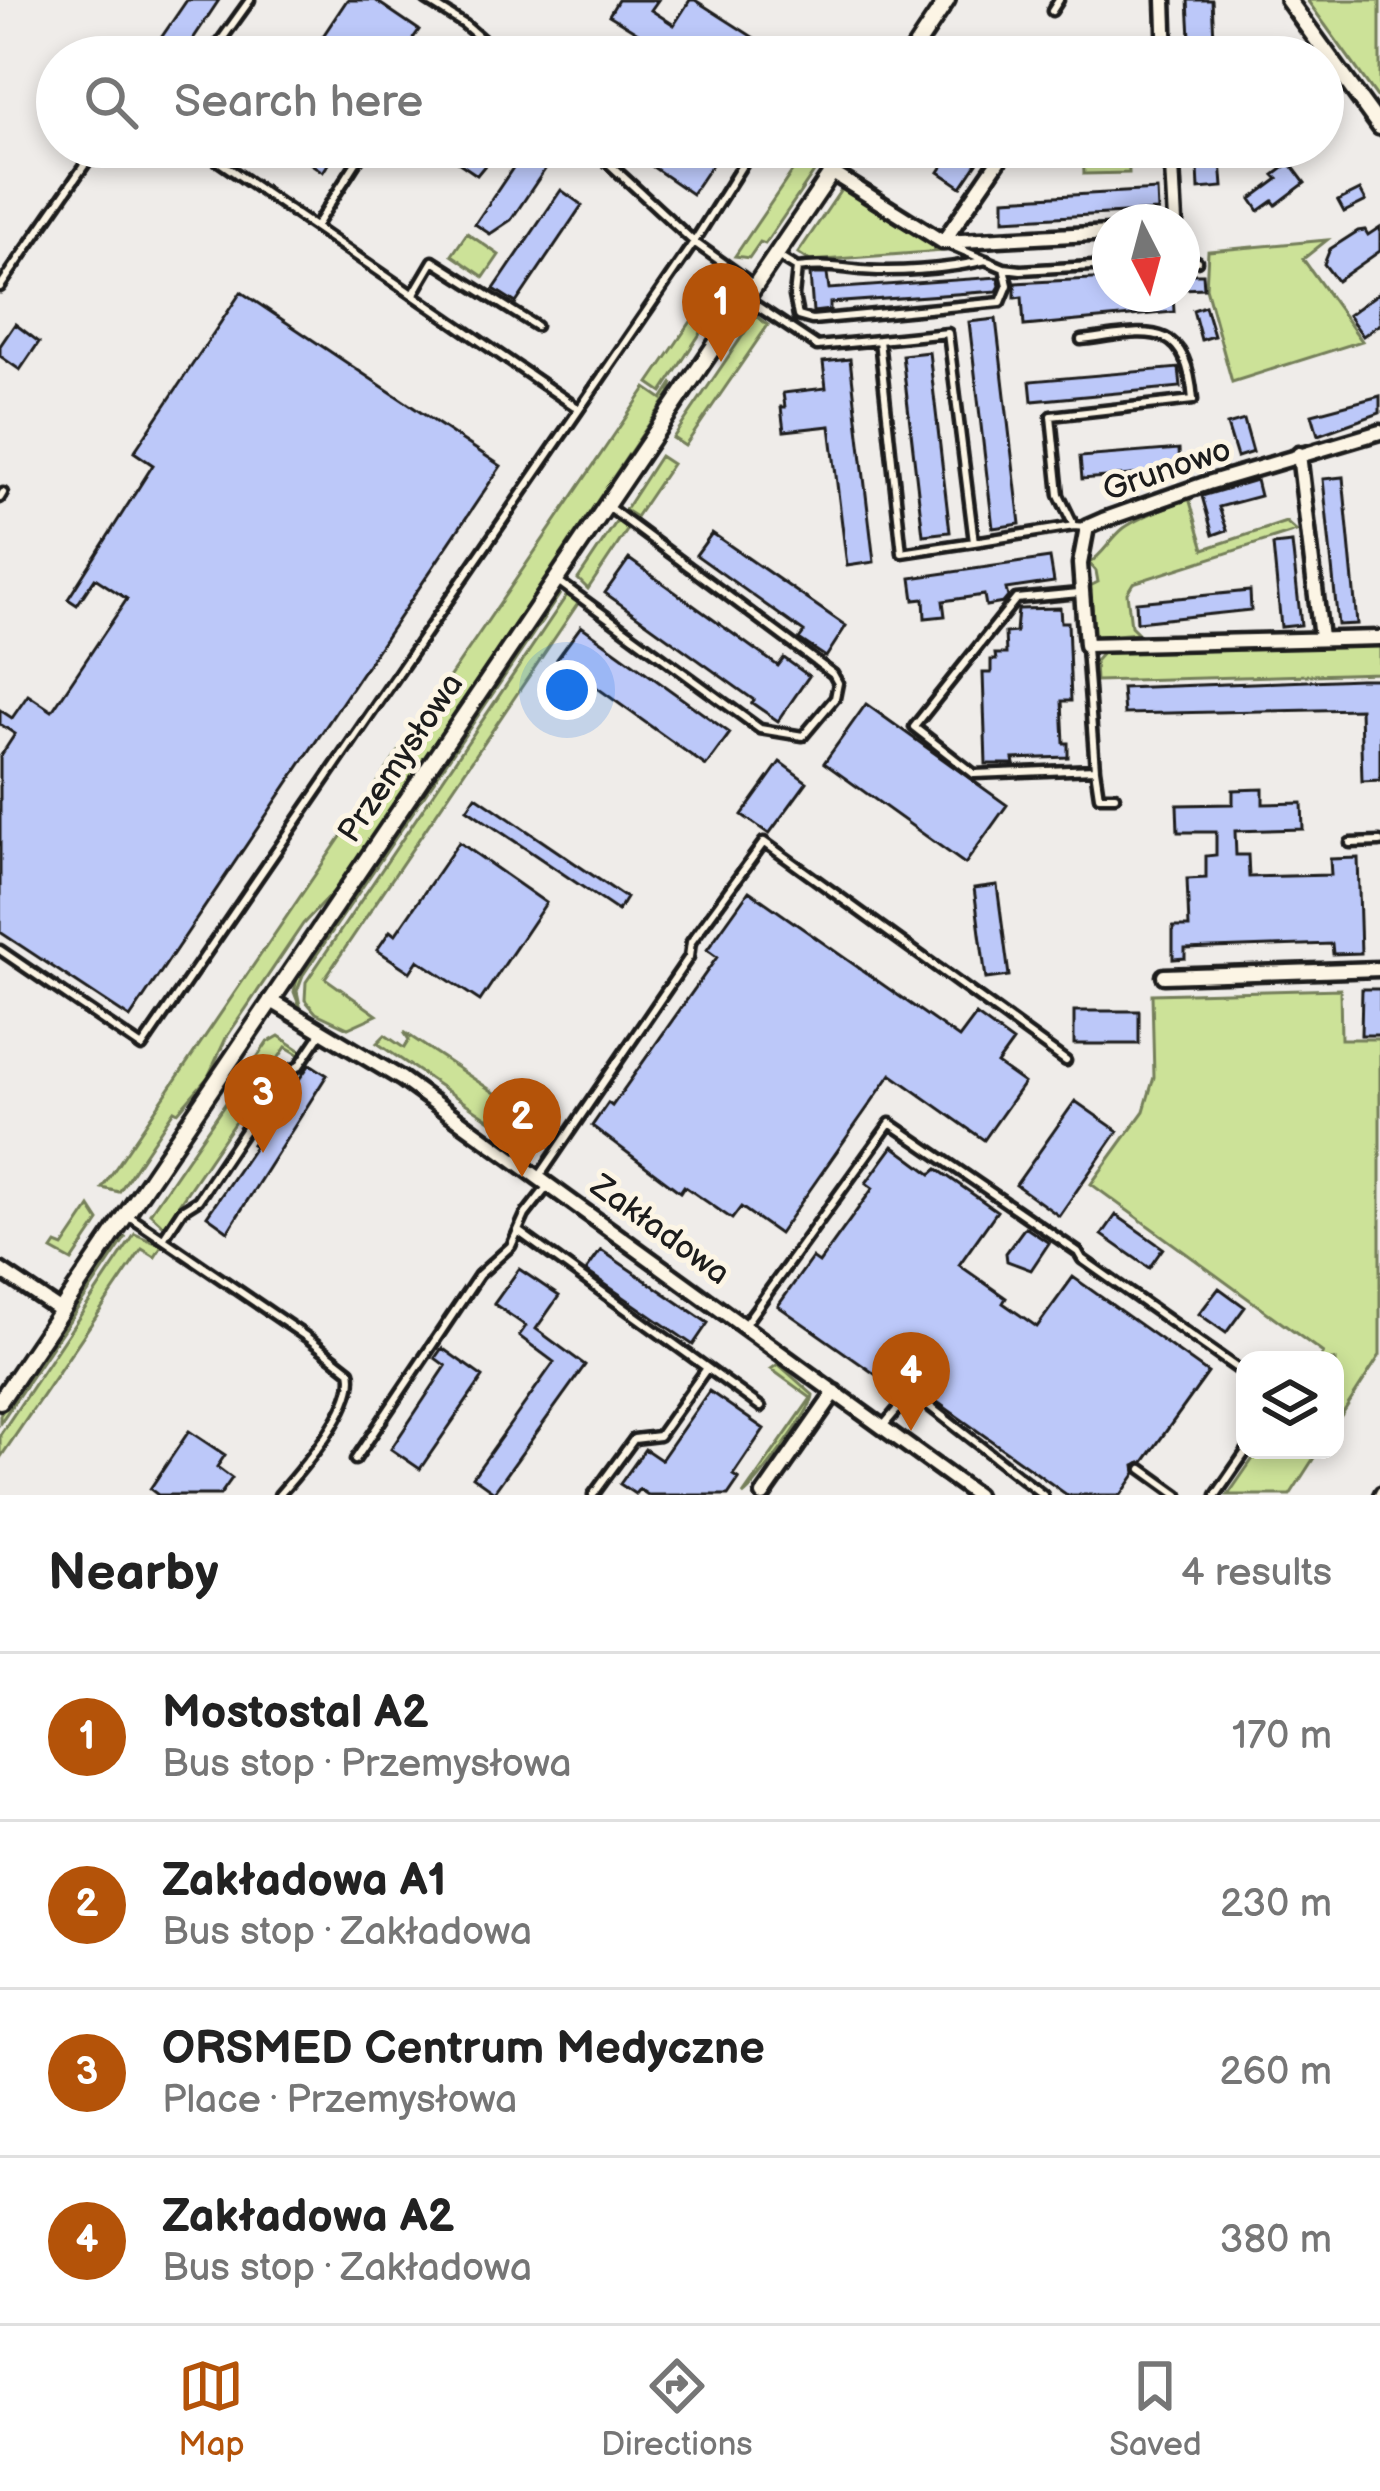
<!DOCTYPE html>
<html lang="en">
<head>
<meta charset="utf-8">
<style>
	body { margin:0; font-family:"Balsamiq Sans",sans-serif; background:#f6f6f6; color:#222 }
	.controls { position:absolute; right:36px; bottom:36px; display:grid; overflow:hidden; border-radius:24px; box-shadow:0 6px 18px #0003 }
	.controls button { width:108px; height:108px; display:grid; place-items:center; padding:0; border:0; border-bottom:3px solid #e0e0e0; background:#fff; color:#222; font:60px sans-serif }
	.compass { position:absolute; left:1092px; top:204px; width:108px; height:108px; border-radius:50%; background:#fff; box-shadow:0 6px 18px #0003; rotate:174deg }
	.you { position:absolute; left:567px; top:690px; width:42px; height:42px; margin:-30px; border:9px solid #fff; border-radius:50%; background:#1a73e8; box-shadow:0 0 0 18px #1a73e833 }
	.badge { display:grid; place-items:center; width:78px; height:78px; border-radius:50%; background:#b45309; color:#fff; font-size:39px; font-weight:700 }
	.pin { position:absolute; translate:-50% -99px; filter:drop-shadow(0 3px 6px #0008) }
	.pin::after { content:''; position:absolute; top:63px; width:42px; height:36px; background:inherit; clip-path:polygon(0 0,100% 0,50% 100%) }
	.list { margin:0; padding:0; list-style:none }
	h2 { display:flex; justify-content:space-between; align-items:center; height:156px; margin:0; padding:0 48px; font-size:51px }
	h2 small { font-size:39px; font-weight:400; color:#767676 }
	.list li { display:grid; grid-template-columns:78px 1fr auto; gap:36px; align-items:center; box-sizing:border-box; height:168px; padding:0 48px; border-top:3px solid #e0e0e0 }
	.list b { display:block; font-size:45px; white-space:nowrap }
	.list p { margin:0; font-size:39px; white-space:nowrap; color:#767676 }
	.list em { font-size:39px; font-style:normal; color:#767676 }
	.icon { flex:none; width:66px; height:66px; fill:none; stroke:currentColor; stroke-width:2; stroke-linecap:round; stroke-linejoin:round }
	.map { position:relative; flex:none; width:1380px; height:1495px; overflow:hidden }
	.search { position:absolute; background:#fff; box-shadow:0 6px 18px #0003; left:36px; right:36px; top:36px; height:132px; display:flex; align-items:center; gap:30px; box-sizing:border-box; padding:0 42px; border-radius:66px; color:#767676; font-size:45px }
	.sheet { height:828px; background:#fff }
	nav { display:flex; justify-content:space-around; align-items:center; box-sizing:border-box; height:168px; border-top:3px solid #e0e0e0; background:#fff; font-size:33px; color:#767676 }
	nav a { display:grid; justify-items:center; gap:6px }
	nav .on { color:#b45309 }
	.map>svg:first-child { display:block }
	.green { fill:#cce298; stroke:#747f5a; stroke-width:3 }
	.building { fill:#bcc8f9; stroke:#1c1c1c; stroke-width:3 }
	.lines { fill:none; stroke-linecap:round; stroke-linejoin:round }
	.service-casing { stroke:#1c1c1c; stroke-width:15 }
	.minor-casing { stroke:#1c1c1c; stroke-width:21 }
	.tertiary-casing { stroke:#1c1c1c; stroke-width:22 }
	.service { stroke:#fcf5e5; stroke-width:6 }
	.minor { stroke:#fcf5e5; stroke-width:12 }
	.tertiary { stroke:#fcf5e5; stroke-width:14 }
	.labels { text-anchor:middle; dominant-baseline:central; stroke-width:10; stroke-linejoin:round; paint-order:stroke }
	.street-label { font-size:33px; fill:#1c1c1c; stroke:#fcf5e5 }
</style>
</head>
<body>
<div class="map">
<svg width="1380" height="1495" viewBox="0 0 1380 1495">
	<rect width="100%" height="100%" fill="#efece9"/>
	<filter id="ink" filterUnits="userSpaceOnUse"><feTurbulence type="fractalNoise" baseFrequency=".00833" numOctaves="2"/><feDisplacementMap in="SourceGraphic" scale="24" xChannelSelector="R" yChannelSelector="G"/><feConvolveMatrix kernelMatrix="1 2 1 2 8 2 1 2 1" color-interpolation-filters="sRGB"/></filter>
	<g filter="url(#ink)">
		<path class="green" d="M 1307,0 L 1380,0 L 1380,101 Z
			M 1083,147 L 1128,147 L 1129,173 L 1084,174 Z
			M 804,154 L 818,166 L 765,244 L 760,242 L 749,258 L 735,256 Z
			M 843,187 L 942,251 L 810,261 L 798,253 Z
			M 467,233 L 499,255 L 484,277 L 452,255 Z
			M 1327,240 L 1303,259 L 1362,341 L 1232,382 L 1206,288 L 1208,251 Z
			M 722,276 L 729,285 L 726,294 L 662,392 L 649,383 Z
			M 756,316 L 768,325 L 685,446 L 673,438 Z
			M 673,382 L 670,393 L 336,889 L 303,924 L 226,1038 L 208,1077 L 178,1112 L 174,1110 L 119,1192 L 102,1188 L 646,388 L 662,399 Z
			M 660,456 L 672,464 L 636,517 L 625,510 Z
			M 1189,498 L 1204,549 L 1286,522 L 1296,531 L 1133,583 L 1127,593 L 1131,626 L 1138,633 L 1094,637 L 1088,587 L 1098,582 L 1096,571 L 1089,563 C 1103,555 1110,539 1124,528 C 1142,515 1168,507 1189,498 Z
			M 617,521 L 628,529 L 588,589 L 578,579 Z
			M 560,594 L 303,975 L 297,991 L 301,1010 L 294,992 L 298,974 L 551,600 Z
			M 567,595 L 579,602 L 325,978 L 377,1015 L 348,1028 L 316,1013 L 305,1000 L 306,982 Z
			M 1380,645 L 1380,673 L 1096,681 L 1095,661 L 1105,650 Z
			M 1340,989 L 1341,1039 L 1380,1039 L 1380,1355 L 1335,1425 L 1335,1360 L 1319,1360 L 1323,1353 L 1091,1184 L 1144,1111 L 1154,1077 L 1152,994 Z
			M 404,1032 L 510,1103 L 506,1109 L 499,1105 L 490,1117 L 496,1124 L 377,1043 L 385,1035 L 404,1048 L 409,1040 Z
			M 279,1036 L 303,1052 L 301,1056 L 286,1047 L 164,1226 L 150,1213 L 267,1043 Z
			M 90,1207 L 99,1221 L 72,1261 L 52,1250 L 56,1244 L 63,1247 Z
			M 135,1234 L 162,1246 L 155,1257 L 142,1249 L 0,1458 L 0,1435 Z
			M 126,1237 L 0,1423 L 0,1415 L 115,1244 Z
			M 778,1364 L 813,1395 C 813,1409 755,1487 743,1495 L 811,1398 L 771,1369 Z
			M 1259,1450 L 1319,1450 L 1290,1495 L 1228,1495 Z"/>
		<path class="building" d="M 187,0 L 219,0 L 181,57 L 148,57 Z
			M 347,0 L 375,0 L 419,30 L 400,57 L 309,57 Z
			M 618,0 L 658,0 L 651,10 L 674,25 L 690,0 L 695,0 L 784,57 L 677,57 L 609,15 Z
			M 1188,0 L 1212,0 L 1215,57 L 1191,57 Z
			M 286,147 L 339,147 L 323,172 Z
			M 455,147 L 500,147 L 477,175 L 449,156 Z
			M 527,147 L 560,147 L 511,220 L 490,234 L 475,224 Z
			M 624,147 L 695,147 L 715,160 L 692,194 Z
			M 955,147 L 988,147 L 961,187 L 939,172 Z
			M 1197,147 L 1220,147 L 1223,187 L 1199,189 Z
			M 1290,163 L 1305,183 L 1276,205 L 1273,201 L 1259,211 L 1251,199 L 1278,179 L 1274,175 Z
			M 561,190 L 582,205 L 516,303 L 494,289 Z
			M 1157,190 L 1158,211 L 1004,220 L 1004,199 Z
			M 1360,190 L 1366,201 L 1344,212 L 1338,201 Z
			M 1380,227 L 1380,251 L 1337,281 L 1324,264 L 1330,249 L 1358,231 L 1365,230 L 1368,235 Z
			M 810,274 L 827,274 L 829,289 L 998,277 L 1000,286 L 997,291 L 830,303 L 830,310 L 813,312 Z
			M 1190,274 L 1203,274 L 1204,288 L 1182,289 L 1182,275 Z
			M 1110,278 L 1110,298 L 1173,294 L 1174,312 L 1024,326 L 1022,297 L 1015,298 L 1015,283 Z
			M 241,292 L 501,466 L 130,1018 L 0,932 L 0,757 L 15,734 L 0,724 L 0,710 L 12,718 L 28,695 L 52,711 L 127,599 L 95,578 L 77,605 L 68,599 L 153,465 L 134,452 Z
			M 1380,292 L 1380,324 L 1363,336 L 1348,315 Z
			M 1205,306 L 1214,336 L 1201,340 L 1193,310 Z
			M 996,319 L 1020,524 L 993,528 L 969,322 Z
			M 15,324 L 39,342 L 20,370 L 0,356 L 0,346 Z
			M 929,352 L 950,532 L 923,535 L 902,355 Z
			M 850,359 L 874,562 L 847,566 L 830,426 L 784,431 L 781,407 L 785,407 L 783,393 L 826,388 L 823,362 Z
			M 1179,368 L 1181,387 L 1032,401 L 1030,381 Z
			M 1380,396 L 1380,413 L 1318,435 L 1312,414 Z
			M 1244,420 L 1253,452 L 1237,457 L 1227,425 Z
			M 1179,449 L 1180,471 L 1082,479 L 1080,457 Z
			M 1343,477 L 1357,624 L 1338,625 L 1323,479 Z
			M 1256,480 L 1260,496 L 1219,507 L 1227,530 L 1213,535 L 1202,496 Z
			M 712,533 L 846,626 L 826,657 L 799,639 L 804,632 L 696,555 Z
			M 1292,543 L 1301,625 L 1281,627 L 1273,545 Z
			M 1050,558 L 1054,582 L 1006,589 L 1008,597 L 1003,603 L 986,606 L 984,595 L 943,601 L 945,616 L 925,618 L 924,599 L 914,600 L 911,578 Z
			M 629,559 L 778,666 L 784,658 L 809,676 L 778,721 L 752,703 L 754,700 L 605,593 Z
			M 1250,591 L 1251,610 L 1137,622 L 1136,602 Z
			M 1060,608 L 1061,622 L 1068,622 L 1071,701 L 1062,701 L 1064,743 L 1068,743 L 1068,757 L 1013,759 L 1014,764 L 986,764 L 983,673 L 991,673 L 991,660 L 996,660 L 995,654 L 1006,654 L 1005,633 L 1016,632 L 1018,609 Z
			M 581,626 L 730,733 L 706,766 L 557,659 Z
			M 1360,679 L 1380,679 L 1380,780 L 1362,781 L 1360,709 L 1124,714 L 1122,688 Z
			M 866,704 L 1007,805 L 965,864 L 824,763 Z
			M 780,762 L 807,782 L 769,834 L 742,815 Z
			M 1263,789 L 1263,804 L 1302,803 L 1303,829 L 1235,831 L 1236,855 L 1248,855 L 1249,877 L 1331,875 L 1330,859 L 1358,858 L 1361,953 L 1333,954 L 1332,944 L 1185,949 L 1185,958 L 1173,959 L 1173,927 L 1189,927 L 1187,879 L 1206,878 L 1206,856 L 1216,855 L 1216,832 L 1178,832 L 1177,805 L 1233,804 L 1233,790 Z
			M 476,796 L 626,898 L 618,911 L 467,809 Z
			M 459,842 L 546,903 L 480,1001 L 418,960 L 410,972 L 377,950 L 390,931 L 395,935 Z
			M 997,885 L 1009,976 L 986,979 L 974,888 Z
			M 749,891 L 959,1038 L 976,1015 L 1013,1042 L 997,1064 L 1024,1083 L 984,1140 L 891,1074 L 779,1234 L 741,1207 L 732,1219 L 684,1186 L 680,1192 L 592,1126 L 608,1103 L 612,1106 L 717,957 L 707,950 Z
			M 1362,989 L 1380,989 L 1380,1035 L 1361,1035 Z
			M 1074,1011 L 1139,1011 L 1139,1044 L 1074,1044 Z
			M 310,1064 L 327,1075 L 228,1231 L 207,1216 L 255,1146 L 252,1144 Z
			M 1075,1101 L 1118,1131 L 1059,1216 L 1016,1185 Z
			M 893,1146 L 931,1174 L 937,1169 L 997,1211 L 959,1265 L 1006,1298 L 1003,1303 L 1037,1327 L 1073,1277 L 1208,1373 L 1144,1462 L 1135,1466 L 1136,1473 L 1121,1495 L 1067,1495 L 926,1394 L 940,1374 L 901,1346 L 879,1377 L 778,1306 L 812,1258 L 819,1263 L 873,1188 L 866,1183 Z
			M 1116,1215 L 1163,1248 L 1149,1268 L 1102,1235 Z
			M 1025,1227 L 1049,1243 L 1031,1270 L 1007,1261 L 1006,1253 Z
			M 601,1250 L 708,1323 L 693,1345 L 586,1271 Z
			M 519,1269 L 559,1296 L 536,1329 L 585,1365 L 494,1492 L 473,1477 L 554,1362 L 519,1336 L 526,1326 L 494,1304 Z
			M 1219,1288 L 1245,1307 L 1226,1333 L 1199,1314 Z
			M 442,1348 L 483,1377 L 420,1469 L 391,1449 L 446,1366 L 435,1358 Z
			M 709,1391 L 764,1429 L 733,1475 L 739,1479 L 728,1495 L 648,1495 L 639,1489 L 635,1494 L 620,1484 L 645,1449 L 661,1460 Z
			M 189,1431 L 225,1455 L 217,1467 L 232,1478 L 220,1495 L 158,1495 L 150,1489 Z"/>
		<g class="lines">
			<defs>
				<path id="service" d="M 426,0 L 464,24 L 502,57
					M 1052,11 L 1059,0
					M 209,57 L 250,0
					M 459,57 L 487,44
					M 198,147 L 579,409
					M 591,147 L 694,242 L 754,285
					M 315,227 L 366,147
					M 950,245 L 1004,268 L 1021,270 L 1110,265
					M 779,257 L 797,268 C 818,265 832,267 853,269 C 890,274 950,269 986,260
					M 1182,262 L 1197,261
					M 797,268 L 794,296 L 798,316 L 812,320 L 1001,302 L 1008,285 L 1004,268
					M 0,287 L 97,147
					M 413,295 L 433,261 L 536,326
					M 748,300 L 817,346 L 879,340 L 902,553 L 974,542 L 948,333 L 879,340
					M 1081,340 C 1147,332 1186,316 1193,400 L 1051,416 L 1059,495 L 1074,526 L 1086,527
					M 0,498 L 3,493
					M 974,542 L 1074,526
					M 558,581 L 760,729 L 803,736 L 835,698 L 838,683 L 833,674 L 607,506
					M 1079,593 L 1016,599 L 914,727 L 974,774 L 1095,769 L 1086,648
					M 1095,769 L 1099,796 L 1115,796
					M 1350,843 L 1380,842
					M 0,950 L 142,1047 L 694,242 L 746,159 L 729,147
					M 539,1177 L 689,957 L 691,942 L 764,842 L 1066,1061
					M 129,1216 L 308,1338 L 350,1371 C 359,1404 301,1470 279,1495
					M 518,1231 L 761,1407
					M 163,1239 L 182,1210 L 198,1200 L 282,1075 L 299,1066 L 322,1032
					M 745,1324 L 890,1123 L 1078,1252 L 1082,1259 L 1245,1374
					M 884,1425 L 907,1398 L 915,1395 L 1043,1495
					M 355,1460 L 479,1275 L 511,1246 L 525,1215 L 547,1187
					M 1142,1469 L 1178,1495
					M 593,1495 L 634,1439 L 659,1436 L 707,1368
					M 1216,1495 L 1247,1450
					M 1378,1495 L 1380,1491"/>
				<path id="minor" d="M 1164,0 L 1166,57
					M 1171,147 L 1175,222
					M 831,172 L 943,242 L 1110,233
					M 943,242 L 1008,147
					M 1380,432 L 1208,483 L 1103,520 L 1087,527 L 1080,564 L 1086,645 L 1380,638
					M 1299,454 L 1321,638
					M 1164,976 L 1380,969
					M 270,1000 L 402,1079 L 976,1495
					M 0,1270 L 61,1311
					M 763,1495 L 835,1392"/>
				<path id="tertiary" d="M 1288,0 L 1380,127
					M 909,57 L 947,0
					M 0,1401 L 849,147"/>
			</defs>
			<use href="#service" class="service-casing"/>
			<use href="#minor" class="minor-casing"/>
			<use href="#tertiary" class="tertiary-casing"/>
			<use href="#service" class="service"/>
			<use href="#minor" class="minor"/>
			<use href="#tertiary" class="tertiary"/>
		</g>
	</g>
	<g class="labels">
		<g class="street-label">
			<text transform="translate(1167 470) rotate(-19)">Grunowo</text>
			<text transform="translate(401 758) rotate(-56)">Przemysłowa</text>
			<text transform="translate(660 1230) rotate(36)">Zakładowa</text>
		</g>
	</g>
</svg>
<div class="controls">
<button><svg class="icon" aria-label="layers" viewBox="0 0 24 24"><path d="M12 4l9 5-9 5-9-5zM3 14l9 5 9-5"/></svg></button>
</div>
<svg class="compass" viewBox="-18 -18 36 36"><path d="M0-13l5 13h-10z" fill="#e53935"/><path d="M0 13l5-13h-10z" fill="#767676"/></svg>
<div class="you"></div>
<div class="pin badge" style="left:721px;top:362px">1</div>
<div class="pin badge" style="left:522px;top:1177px">2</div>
<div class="pin badge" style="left:263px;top:1153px">3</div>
<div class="pin badge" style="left:911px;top:1431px">4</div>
<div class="search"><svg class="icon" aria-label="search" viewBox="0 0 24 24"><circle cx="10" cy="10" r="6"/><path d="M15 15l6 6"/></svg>Search here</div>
</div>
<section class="sheet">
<h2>Nearby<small>4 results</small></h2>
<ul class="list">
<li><span class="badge">1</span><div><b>Mostostal A2</b><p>Bus stop · Przemysłowa</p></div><em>170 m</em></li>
<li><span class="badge">2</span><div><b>Zakładowa A1</b><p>Bus stop · Zakładowa</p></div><em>230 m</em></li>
<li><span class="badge">3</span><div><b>ORSMED Centrum Medyczne</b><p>Place · Przemysłowa</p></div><em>260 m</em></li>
<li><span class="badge">4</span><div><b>Zakładowa A2</b><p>Bus stop · Zakładowa</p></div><em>380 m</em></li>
</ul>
</section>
<nav>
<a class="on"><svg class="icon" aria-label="map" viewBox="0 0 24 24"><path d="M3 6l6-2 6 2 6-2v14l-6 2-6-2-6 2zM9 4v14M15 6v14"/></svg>Map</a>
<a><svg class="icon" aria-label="directions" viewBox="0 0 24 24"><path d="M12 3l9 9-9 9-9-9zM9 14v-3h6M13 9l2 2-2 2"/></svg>Directions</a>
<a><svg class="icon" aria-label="saved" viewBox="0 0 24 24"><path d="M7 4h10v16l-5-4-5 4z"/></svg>Saved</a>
</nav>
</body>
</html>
